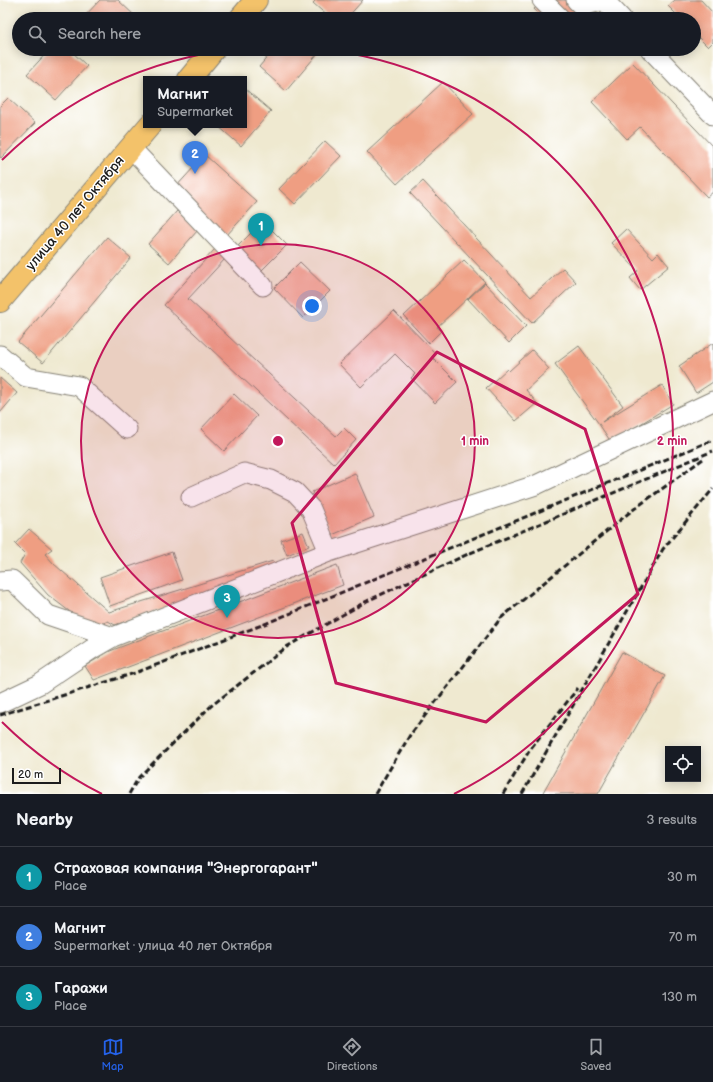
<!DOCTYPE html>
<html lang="en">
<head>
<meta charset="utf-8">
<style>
	body { margin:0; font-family:"Balsamiq Sans",sans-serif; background:#20242c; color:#f1f3f6 }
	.controls { position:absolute; right:12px; bottom:12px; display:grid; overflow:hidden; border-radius:0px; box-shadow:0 2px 10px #0003 }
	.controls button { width:36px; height:36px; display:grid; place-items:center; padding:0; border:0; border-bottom:1px solid #363941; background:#171b24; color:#f1f3f6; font:20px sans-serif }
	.scale { position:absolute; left:12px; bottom:10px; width:49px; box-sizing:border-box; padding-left:4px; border:2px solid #1c1c1c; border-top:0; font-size:11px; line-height:14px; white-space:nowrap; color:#1c1c1c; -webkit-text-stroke:3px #fff; paint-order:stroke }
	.you { position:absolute; left:312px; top:306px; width:14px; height:14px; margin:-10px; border:3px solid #fff; border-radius:50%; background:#1a73e8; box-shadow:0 0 0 6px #1a73e833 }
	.badge { display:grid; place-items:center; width:26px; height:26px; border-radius:50%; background:#2563eb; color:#fff; font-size:13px; font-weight:700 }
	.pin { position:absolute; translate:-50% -33px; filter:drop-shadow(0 1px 2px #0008) }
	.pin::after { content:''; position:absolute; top:21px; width:14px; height:12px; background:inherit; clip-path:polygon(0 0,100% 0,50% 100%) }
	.popup { position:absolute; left:143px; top:76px; width:104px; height:52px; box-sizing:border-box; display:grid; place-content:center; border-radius:0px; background:#171b24; filter:drop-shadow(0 1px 3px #0005); font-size:13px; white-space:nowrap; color:#9ea1a6 }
	.popup b { font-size:15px; color:#f1f3f6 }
	.popup::after { content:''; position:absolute; left:50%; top:100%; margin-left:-8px; border:8px solid transparent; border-top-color:#171b24 }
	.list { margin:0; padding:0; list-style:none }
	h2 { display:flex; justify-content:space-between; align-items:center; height:52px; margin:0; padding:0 16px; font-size:17px }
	h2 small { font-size:13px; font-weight:400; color:#9ea1a6 }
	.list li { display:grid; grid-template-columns:26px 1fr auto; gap:12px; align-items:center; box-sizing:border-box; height:60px; padding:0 16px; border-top:1px solid #363941 }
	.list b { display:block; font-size:15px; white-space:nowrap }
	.list p { margin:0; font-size:13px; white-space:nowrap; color:#9ea1a6 }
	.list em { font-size:13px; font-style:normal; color:#9ea1a6 }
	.icon { flex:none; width:22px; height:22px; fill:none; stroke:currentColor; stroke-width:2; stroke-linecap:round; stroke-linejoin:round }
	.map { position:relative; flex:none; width:713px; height:794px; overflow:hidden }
	.search { position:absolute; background:#171b24; box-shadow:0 2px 10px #0003; left:12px; right:12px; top:12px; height:44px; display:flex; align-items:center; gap:10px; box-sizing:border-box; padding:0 14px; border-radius:22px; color:#9ea1a6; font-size:15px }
	.sheet { height:232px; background:#171b24 }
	nav { display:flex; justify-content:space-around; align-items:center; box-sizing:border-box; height:56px; border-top:1px solid #363941; background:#171b24; font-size:11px; color:#9ea1a6 }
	nav a { display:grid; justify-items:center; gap:2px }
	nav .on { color:#2563eb }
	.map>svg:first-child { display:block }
	.building { fill:#ef9e82 }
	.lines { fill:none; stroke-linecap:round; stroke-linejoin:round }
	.minor-casing { stroke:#868276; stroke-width:21 }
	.major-casing { stroke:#868276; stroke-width:24 }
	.minor { stroke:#fff; stroke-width:19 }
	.major { stroke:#f3c26a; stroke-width:22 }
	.rail { stroke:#1c1c1c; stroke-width:3; stroke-dasharray:6 3; stroke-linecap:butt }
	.marked { fill:none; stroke:#c2185b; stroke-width:3; stroke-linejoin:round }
	.ring { fill:none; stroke:#c2185b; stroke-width:2 }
	.labels { text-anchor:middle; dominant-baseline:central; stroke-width:3; stroke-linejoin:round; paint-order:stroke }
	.street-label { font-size:14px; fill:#1c1c1c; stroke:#fff }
	.centre { fill:#c2185b; stroke:#fff; stroke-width:2 }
	.ring-label { font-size:12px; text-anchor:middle; font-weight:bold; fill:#c2185b; stroke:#fff; stroke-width:3; stroke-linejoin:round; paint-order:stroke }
</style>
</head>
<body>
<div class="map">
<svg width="713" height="794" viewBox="0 0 713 794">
	<rect width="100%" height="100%" fill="#fff"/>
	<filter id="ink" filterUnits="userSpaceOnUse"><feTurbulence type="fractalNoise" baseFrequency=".025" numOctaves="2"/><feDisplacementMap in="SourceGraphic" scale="8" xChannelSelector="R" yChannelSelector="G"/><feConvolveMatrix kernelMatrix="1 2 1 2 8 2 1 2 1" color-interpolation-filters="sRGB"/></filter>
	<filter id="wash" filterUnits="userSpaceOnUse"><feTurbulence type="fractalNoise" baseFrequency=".012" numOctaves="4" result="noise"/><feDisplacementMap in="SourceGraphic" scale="16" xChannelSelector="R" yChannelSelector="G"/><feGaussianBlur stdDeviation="0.9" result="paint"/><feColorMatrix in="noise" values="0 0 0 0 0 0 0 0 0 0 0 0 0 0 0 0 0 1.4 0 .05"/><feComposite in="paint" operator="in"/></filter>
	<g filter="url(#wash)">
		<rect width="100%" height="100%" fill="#efe9d0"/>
		<g id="blocks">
			<path class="building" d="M 100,0 L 118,0 L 136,17 L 134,19 L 82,19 Z
				M 316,0 L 363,0 L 346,19 L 331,19 L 313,3 Z
				M 544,0 L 571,0 L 582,11 L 573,19 L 543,19 L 534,9 Z
				M 675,0 L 701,0 L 713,13 L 713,42 L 708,47 L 694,33 L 694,19 L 681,19 L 668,6 Z
				M 50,49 L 69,49 L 87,66 L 56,100 L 27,74 Z
				M 274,49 L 316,49 L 319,52 L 286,91 L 259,67 Z
				M 633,63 L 713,147 L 713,192 L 707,197 L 640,127 L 627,139 L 592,102 Z
				M 443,82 L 473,114 L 397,184 L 367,152 Z
				M 244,88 L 271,111 L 241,146 L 217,125 L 244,125 Z
				M 8,98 L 35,123 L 1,158 L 0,157 L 0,106 Z
				M 325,141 L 341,156 L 295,204 L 279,189 Z
				M 205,155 L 257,202 L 226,236 L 174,189 Z
				M 423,181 L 531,297 L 563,268 L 576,282 L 532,323 L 410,193 Z
				M 177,211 L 198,230 L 169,263 L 148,244 Z
				M 263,221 L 287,245 L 260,272 L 236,248 Z
				M 626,229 L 653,258 L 658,253 L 669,266 L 640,290 L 630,278 L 638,271 L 611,243 Z
				M 107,237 L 131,258 L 43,363 L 18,342 Z
				M 215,249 L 225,259 L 188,299 L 336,436 L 344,428 L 356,440 L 334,464 L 164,305 Z
				M 464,260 L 485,282 L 437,327 L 441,331 L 429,343 L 404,316 Z
				M 300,262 L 330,291 L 303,318 L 274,288 Z
				M 485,283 L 526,326 L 509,343 L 468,299 Z
				M 394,311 L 436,354 L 432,357 L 457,382 L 435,403 L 411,378 L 415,374 L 395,354 L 361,387 L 339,364 Z
				M 713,343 L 713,382 L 696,393 L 679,366 Z
				M 579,346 L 623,406 L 602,422 L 662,385 L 673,404 L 611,442 L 599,424 L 555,364 Z
				M 532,350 L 549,369 L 526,390 L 537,403 L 516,421 L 486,388 L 507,369 L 509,371 Z
				M 0,378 L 17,393 L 0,413 Z
				M 234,394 L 257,416 L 224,451 L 201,429 Z
				M 355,473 L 374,517 L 332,535 L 312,492 Z
				M 29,529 L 52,549 L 45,554 L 54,564 L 109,612 L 273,561 L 281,570 L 115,625 L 108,621 L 95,627 L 86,624 L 48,595 L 20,563 L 25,554 L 15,544 Z
				M 303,532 L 309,546 L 287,555 L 281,540 Z
				M 172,552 L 182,580 L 110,606 L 100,577 Z
				M 337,565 L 343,585 L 94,680 L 85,666 L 110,651 Z
				M 622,652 L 665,676 L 598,794 L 542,794 Z"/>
		</g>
	</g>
	<g filter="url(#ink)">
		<use href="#blocks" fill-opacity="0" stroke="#868276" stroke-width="1"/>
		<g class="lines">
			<defs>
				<path id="minor" d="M 542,0 L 561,19
					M 576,0 L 582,6 L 604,0 L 622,19
					M 650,49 L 713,115
					M 130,147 L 263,286
					M 0,355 L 26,377 L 79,386 L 127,429
					M 191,497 L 244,473 L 271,480 L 295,492 L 311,509 L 329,552
					M 0,581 L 12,580 L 48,615 L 113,637
					M 0,703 L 40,684 L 92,649 L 113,637 L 329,552 L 536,485 L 713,401"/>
				<path id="major" d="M 240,19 L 256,0
					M 189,79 L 214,49
					M 0,301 L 150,125"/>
			</defs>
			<use href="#minor" class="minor-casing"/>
			<use href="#major" class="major-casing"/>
			<use href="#minor" class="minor"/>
			<use href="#major" class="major"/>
			<path class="rail" d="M 0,715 L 135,673 L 262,625 L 713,440
				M 129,794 L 139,777 L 211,706 L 288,646 L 367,601 L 468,554 L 713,451
				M 375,794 L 410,735 L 501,618 L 630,512 L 703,459
				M 503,794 L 531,748 L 578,688
				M 522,794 L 663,549 L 713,489"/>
		</g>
	</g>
	<path class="marked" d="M 437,352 L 585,429 L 638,594 L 486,722 L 336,683 L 292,523 Z"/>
	<circle cx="278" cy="441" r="197" fill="#c2185b" fill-opacity=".12"/>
	<g class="ring">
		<circle cx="278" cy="441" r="197"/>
		<path d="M102 794A394 394 0 0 1 2 722M2 160A394 394 0 0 1 237 49M319 49A394 394 0 0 1 454 794"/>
	</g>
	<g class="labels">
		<g class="street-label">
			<text transform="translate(75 213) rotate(-50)">улица 40 лет Октября</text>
		</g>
	</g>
	<circle cx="278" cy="441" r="6" class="centre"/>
	<g class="ring-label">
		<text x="475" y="445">1 min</text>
		<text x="672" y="445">2 min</text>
	</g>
</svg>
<div class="controls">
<button><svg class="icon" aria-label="locate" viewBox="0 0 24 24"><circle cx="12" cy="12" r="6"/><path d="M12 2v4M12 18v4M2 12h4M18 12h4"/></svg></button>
</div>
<div class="scale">20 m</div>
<div class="you"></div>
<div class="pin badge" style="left:261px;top:246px;background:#0f9aa8">1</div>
<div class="pin badge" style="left:195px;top:174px;background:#3f7fe0">2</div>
<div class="popup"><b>Магнит</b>Supermarket</div>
<div class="pin badge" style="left:227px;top:618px;background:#0f9aa8">3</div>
<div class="search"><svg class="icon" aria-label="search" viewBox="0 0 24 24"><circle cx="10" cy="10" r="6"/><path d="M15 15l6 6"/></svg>Search here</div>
</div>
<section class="sheet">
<h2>Nearby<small>3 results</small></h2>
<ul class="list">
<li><span class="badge" style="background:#0f9aa8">1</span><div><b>Страховая компания &quot;Энергогарант&quot;</b><p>Place</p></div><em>30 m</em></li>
<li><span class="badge" style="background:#3f7fe0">2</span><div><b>Магнит</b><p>Supermarket · улица 40 лет Октября</p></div><em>70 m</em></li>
<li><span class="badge" style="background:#0f9aa8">3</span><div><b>Гаражи</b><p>Place</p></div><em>130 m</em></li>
</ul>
</section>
<nav>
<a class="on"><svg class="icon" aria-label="map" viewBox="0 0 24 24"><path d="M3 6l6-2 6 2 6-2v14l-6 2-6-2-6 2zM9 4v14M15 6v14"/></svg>Map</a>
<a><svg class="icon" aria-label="directions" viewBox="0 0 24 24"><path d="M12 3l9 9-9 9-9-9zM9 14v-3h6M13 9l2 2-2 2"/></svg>Directions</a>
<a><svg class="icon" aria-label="saved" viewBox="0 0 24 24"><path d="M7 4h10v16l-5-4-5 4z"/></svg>Saved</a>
</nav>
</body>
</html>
